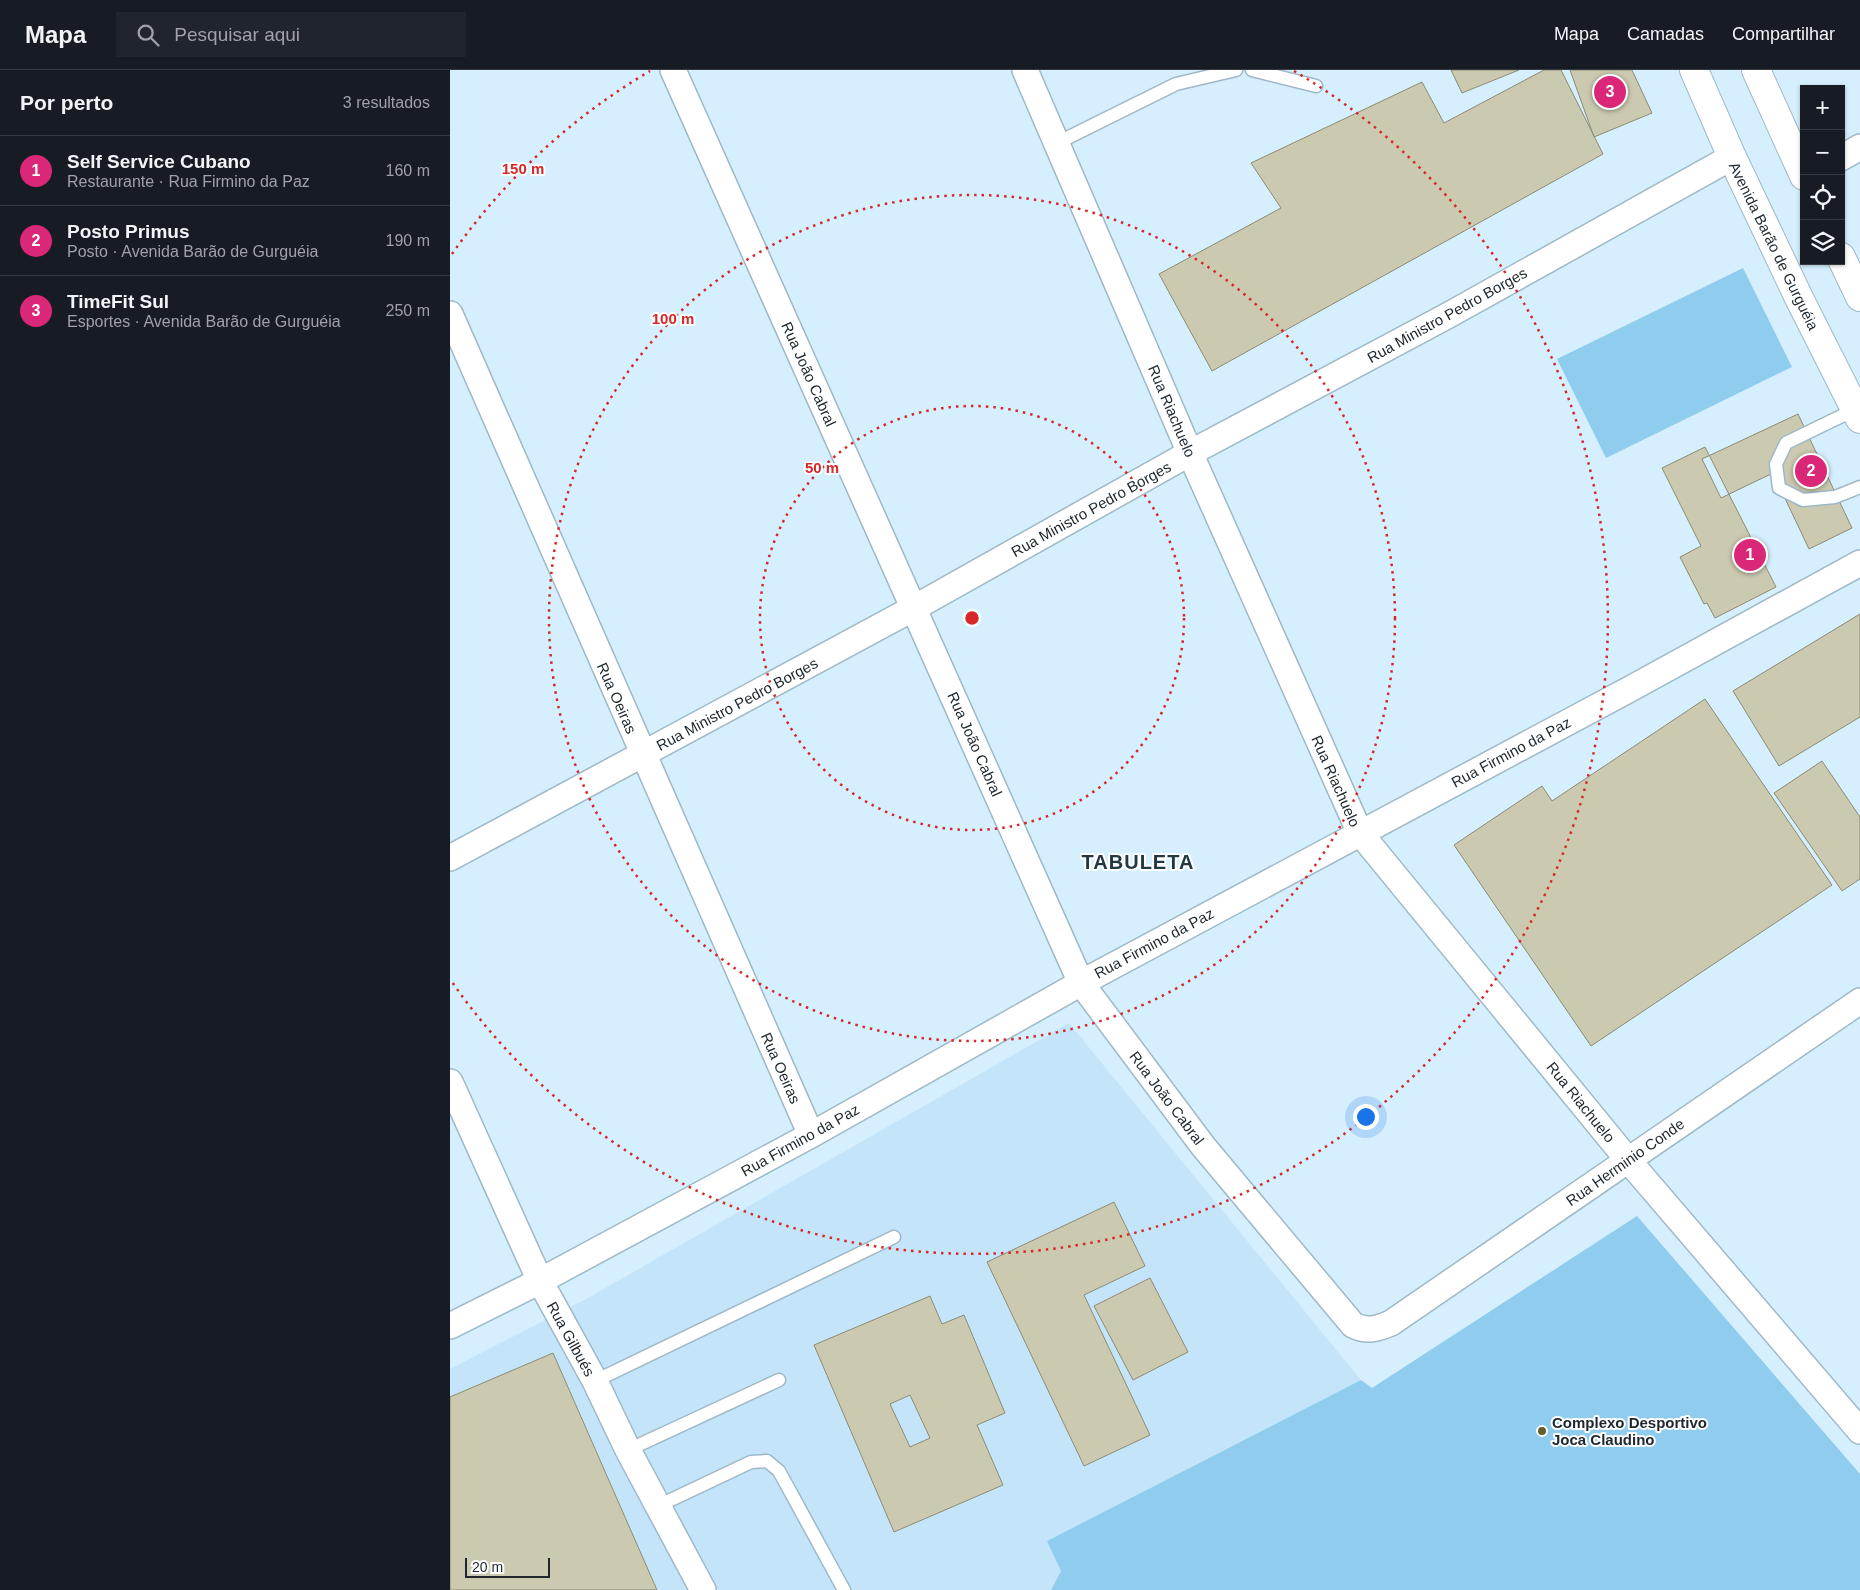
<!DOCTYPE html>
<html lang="pt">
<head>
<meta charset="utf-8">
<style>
	body { margin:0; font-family:Arial,sans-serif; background:#20242c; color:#f1f3f6 }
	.controls { position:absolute; right:15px; top:15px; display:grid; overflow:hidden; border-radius:0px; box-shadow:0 1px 4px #0004 }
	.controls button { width:45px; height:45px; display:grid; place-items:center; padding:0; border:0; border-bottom:1px solid #363941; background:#171b24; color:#f1f3f6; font:25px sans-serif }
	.scale { position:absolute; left:15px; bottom:12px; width:85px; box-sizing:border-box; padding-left:5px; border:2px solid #1d272d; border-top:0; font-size:14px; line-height:18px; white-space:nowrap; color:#1d272d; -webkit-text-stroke:4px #fff; paint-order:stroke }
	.you { position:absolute; left:915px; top:1046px; width:18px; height:18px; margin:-12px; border:4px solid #fff; border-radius:50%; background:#1a73e8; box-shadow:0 0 0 8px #1a73e833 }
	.badge { display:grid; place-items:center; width:32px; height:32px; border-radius:50%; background:#db2777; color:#fff; font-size:16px; font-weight:700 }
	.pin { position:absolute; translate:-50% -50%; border:2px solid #fff; box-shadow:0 1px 5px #0006 }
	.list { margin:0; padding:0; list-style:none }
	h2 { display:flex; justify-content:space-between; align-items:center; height:65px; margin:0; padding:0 20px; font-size:21px }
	h2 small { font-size:16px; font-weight:400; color:#9ea1a6 }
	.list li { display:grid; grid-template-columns:32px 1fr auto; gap:15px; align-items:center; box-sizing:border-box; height:70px; padding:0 20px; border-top:1px solid #363941 }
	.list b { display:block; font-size:19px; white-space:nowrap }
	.list p { margin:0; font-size:16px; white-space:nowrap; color:#9ea1a6 }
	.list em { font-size:16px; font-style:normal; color:#9ea1a6 }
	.icon { flex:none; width:28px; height:28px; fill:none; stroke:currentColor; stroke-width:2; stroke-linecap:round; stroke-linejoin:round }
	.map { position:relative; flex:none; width:1410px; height:1520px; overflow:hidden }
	header { display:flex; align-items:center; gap:30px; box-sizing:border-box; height:70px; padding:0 25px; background:#171b24; border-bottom:1px solid #363941 }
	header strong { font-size:24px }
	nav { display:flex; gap:28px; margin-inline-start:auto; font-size:18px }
	.search { width:350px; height:45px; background:#20242c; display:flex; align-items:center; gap:12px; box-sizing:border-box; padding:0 18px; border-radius:0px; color:#9ea1a6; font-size:19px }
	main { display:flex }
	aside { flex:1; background:#171b24 }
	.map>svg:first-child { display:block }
	.built { fill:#c4e5f9 }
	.green { fill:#8fccee }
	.building { fill:#cbcab0; stroke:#8c8b73; fill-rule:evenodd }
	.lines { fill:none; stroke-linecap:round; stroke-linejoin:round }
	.lane-casing { stroke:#9fb8c7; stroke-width:15 }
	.street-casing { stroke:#9fb8c7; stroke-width:28 }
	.primary-casing { stroke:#9fb8c7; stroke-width:30 }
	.lane { stroke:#fff; stroke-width:12 }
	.street { stroke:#fff; stroke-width:25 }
	.primary { stroke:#fff; stroke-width:28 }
	.ring { fill:none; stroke:#d62828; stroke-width:2.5; stroke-dasharray:2.5 5 }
	.poi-dot { fill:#625f2b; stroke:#fff; stroke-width:2 }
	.labels { text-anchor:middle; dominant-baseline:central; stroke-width:4; stroke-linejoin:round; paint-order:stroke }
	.street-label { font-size:15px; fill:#1d272d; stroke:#fff }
	.poi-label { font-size:15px; font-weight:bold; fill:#1d272d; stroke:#fff; text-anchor:start }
	.district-label { font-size:20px; font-weight:bold; letter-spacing:1px; fill:#223844; stroke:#fff }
	.centre { fill:#d62828; stroke:#fff; stroke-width:2.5 }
	.ring-label { font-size:15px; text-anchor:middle; font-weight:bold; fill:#d62828; stroke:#fff; stroke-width:4; stroke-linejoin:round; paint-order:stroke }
</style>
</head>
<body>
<header>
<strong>Mapa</strong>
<div class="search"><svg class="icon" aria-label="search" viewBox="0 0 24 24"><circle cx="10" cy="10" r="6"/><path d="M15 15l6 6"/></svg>Pesquisar aqui</div>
<nav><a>Mapa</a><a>Camadas</a><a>Compartilhar</a></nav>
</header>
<main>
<aside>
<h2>Por perto<small>3 resultados</small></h2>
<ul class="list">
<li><span class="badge">1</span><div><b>Self Service Cubano</b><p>Restaurante · Rua Firmino da Paz</p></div><em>160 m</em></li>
<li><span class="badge">2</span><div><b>Posto Primus</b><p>Posto · Avenida Barão de Gurguéia</p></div><em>190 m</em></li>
<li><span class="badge">3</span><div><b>TimeFit Sul</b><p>Esportes · Avenida Barão de Gurguéia</p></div><em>250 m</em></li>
</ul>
</aside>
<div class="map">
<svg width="1410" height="1520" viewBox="0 0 1410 1520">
	<rect width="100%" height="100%" fill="#d5effe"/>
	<path class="built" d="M 619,953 L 911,1310 L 597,1471 L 611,1501 L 601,1520 L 0,1520 L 0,1299 L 136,1229 Z"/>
	<path class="green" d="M 1293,198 L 1342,297 L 1156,388 L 1107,289 Z
		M 1187,1146 L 1410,1404 L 1410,1520 L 601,1520 L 611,1501 L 597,1471 L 911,1310 L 922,1318 Z"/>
	<path class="building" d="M 1001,0 L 1069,0 L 1012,23 Z
		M 1094,0 L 1111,0 L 1153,84 L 762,301 L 709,204 L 831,138 L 801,93 L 972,12 L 994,53 Z
		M 1120,0 L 1182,0 L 1202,43 L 1144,67 Z
		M 1348,344 L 1402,458 L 1359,479 L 1323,403 L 1271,428 L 1252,389 Z
		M 1255,377 L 1326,517 L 1265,548 L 1257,533 L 1254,534 L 1230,487 L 1251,476 L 1212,398 Z
		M 1410,544 L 1410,647 L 1329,696 L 1283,621 Z
		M 1255,629 L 1382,815 L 1141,976 L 1004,775 L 1092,716 L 1102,731 Z
		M 1372,691 L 1410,747 L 1410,809 L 1392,821 L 1324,723 Z
		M 664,1132 L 695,1196 L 634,1225 L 700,1365 L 634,1396 L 537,1192 Z
		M 700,1208 L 738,1282 L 683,1310 L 644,1236 Z
		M 480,1226 L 492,1254 L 514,1245 L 555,1343 L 527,1355 L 553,1415 L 444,1462 L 364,1275 ZM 460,1325 L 480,1368 L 460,1377 L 440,1334 Z
		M 103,1283 L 207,1520 L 0,1520 L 0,1327 Z"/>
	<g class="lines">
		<defs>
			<path id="lane" d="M 802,0 L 866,16
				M 607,73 L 726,14 L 786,0
				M 1404,340 L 1336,373 L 1326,394 L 1329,418 L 1353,430 L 1385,427 L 1410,417
				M 145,1311 L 444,1167
				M 178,1380 L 329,1310
				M 208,1436 L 301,1392 L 317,1391 L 329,1401 L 394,1520"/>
			<path id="street" d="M 223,0 L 631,913 L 753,1076 L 903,1255 C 917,1262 927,1259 941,1253 L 1410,931
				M 575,0 L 740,383 L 910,763 L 1178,1090 L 1410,1361
				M 1391,88 L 1410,77
				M 0,244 L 361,1065
				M 0,788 L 464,538 L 740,383 L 997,246 L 1282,87
				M 0,1012 L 90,1211 L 145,1311 L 178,1380 L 253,1520
				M 0,1256 L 90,1211 L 361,1065 L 631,913 L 1180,619 L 1410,493"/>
			<path id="primary" d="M 1244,0 L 1282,87 L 1349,228 L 1410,349
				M 1306,0 L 1354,106
				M 1391,187 L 1410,227"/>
		</defs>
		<use href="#lane" class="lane-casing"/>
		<use href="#street" class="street-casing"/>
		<use href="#primary" class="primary-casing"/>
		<use href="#lane" class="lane"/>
		<use href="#street" class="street"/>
		<use href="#primary" class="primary"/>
	</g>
	<g class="ring">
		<circle cx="522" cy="548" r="212"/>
		<circle cx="522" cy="548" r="423"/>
		<path d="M2 184A635 635 0 0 1 200 1M844 1A635 635 0 1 1 2 912"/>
	</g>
	<circle class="poi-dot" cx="1092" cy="1361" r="5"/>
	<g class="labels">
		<g class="street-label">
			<text transform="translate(1324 176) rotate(64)">Avenida Barão de Gurguéia</text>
			<text transform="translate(997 245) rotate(-29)">Rua Ministro Pedro Borges</text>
			<text transform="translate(359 304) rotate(66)">Rua João Cabral</text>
			<text transform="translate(722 341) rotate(67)">Rua Riachuelo</text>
			<text transform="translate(641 439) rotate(-29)">Rua Ministro Pedro Borges</text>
			<text transform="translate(167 628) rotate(66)">Rua Oeiras</text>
			<text transform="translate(287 634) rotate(-28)">Rua Ministro Pedro Borges</text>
			<text transform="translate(525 674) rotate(66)">Rua João Cabral</text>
			<text transform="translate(1061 682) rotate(-28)">Rua Firmino da Paz</text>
			<text transform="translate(886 711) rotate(66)">Rua Riachuelo</text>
			<text transform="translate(704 873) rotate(-28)">Rua Firmino da Paz</text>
			<text transform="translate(331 998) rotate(66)">Rua Oeiras</text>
			<text transform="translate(717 1028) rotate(53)">Rua João Cabral</text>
			<text transform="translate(1131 1032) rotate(51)">Rua Riachuelo</text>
			<text transform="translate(350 1070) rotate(-29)">Rua Firmino da Paz</text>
			<text transform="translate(1175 1092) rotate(-35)">Rua Herminio Conde</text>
			<text transform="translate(121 1269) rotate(61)">Rua Gilbués</text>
		</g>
		<g class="poi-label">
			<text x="1102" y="1352">Complexo Desportivo<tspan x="1102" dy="17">Joca Claudino</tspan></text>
		</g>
		<g class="district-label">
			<text x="688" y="792">TABULETA</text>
		</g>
	</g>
	<circle cx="522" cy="548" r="8" class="centre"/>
	<g class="ring-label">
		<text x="73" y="104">150 m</text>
		<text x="223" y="254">100 m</text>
		<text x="372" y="403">50 m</text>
	</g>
</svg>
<div class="controls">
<button>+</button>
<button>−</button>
<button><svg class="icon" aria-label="locate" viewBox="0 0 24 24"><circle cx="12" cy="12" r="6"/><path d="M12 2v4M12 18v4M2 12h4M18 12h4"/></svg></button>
<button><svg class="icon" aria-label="layers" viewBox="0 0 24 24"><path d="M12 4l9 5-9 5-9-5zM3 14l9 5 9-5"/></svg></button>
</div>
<div class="scale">20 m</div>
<div class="you"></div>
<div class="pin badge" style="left:1300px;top:485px">1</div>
<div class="pin badge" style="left:1361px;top:401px">2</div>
<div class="pin badge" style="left:1160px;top:22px">3</div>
</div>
</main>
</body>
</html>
